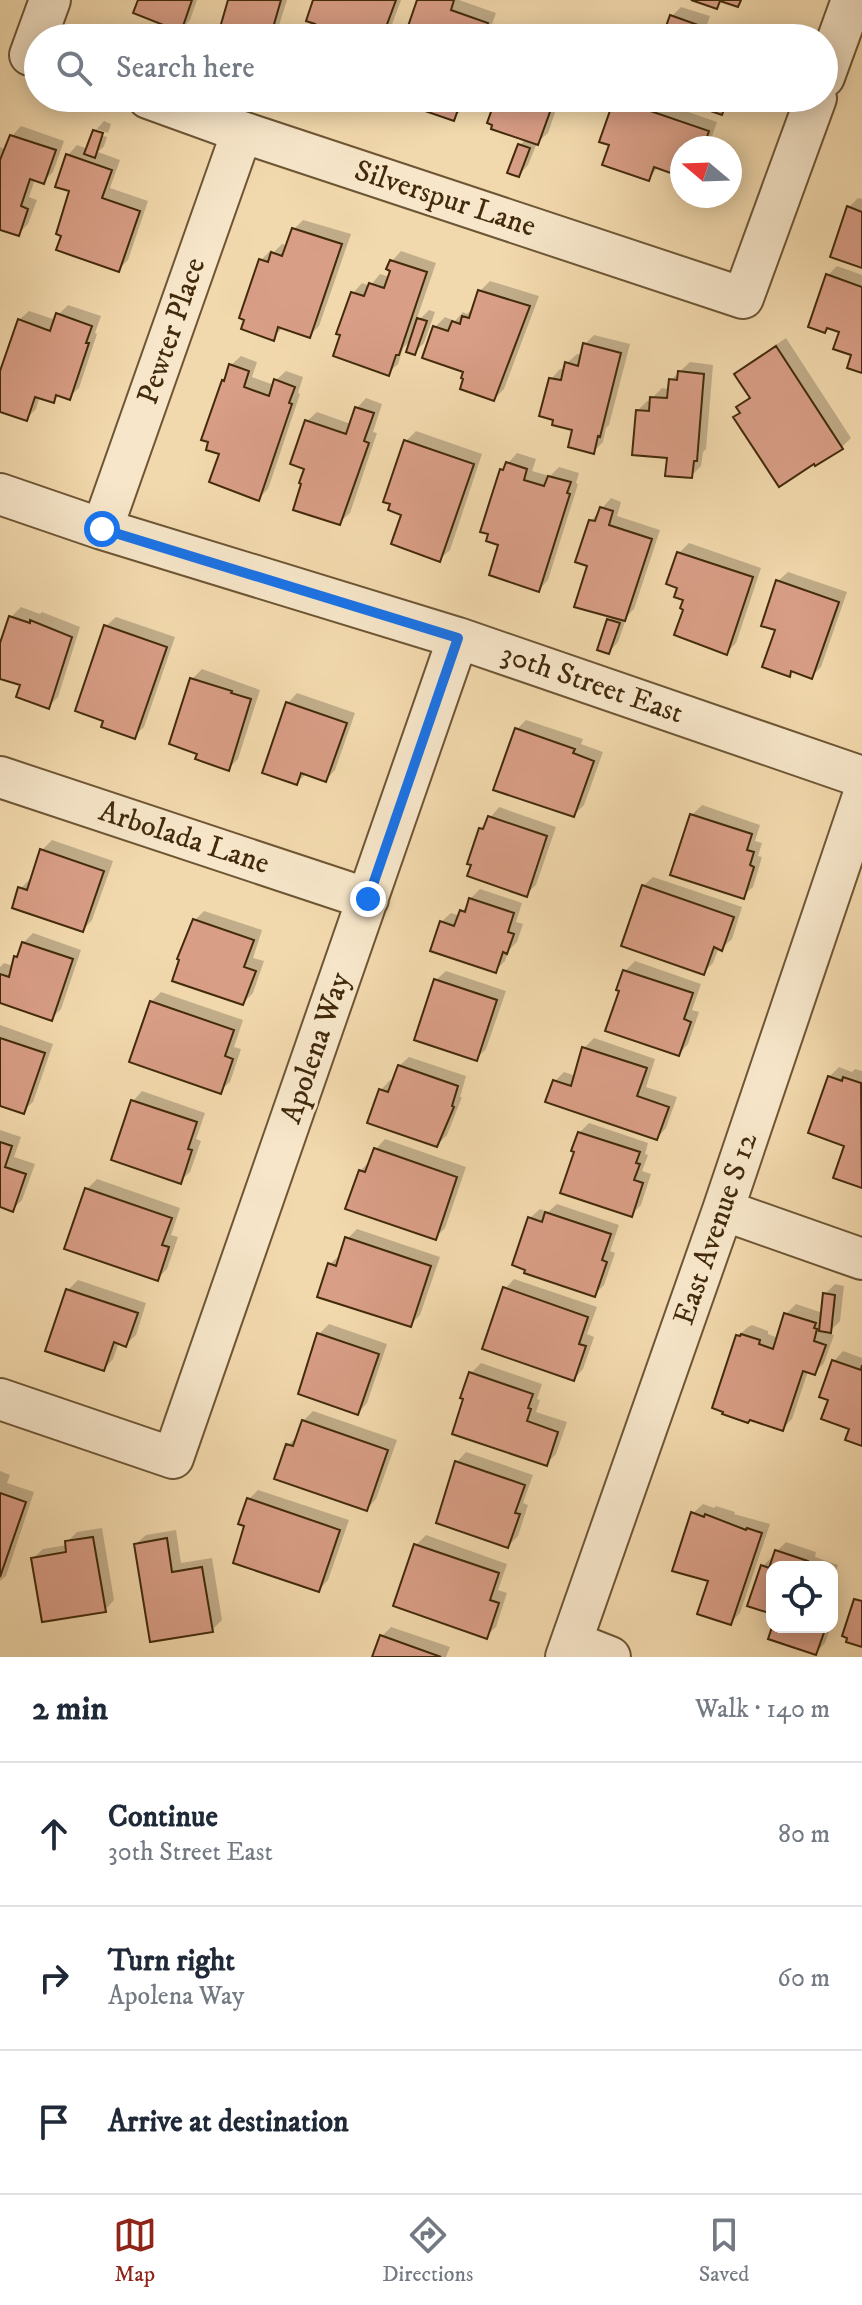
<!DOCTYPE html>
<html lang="en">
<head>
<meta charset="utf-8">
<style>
	body { margin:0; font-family:"IM FELL DW Pica",serif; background:#f6f6f7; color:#1f2937 }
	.controls { position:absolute; right:24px; bottom:24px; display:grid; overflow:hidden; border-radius:16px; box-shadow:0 4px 20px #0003 }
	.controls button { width:72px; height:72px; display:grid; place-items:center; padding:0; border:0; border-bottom:2px solid #e0e1e3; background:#fff; color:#1f2937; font:40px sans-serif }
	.compass { position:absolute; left:670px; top:136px; width:72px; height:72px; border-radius:50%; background:#fff; box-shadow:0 4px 20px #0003; rotate:289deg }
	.stop { position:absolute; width:24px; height:24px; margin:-18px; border:6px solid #1a73e8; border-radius:50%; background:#fff }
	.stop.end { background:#1a73e8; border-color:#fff; box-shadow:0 2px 8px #0008 }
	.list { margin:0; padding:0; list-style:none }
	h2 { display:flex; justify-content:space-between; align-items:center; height:104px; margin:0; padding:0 32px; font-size:34px }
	h2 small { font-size:26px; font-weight:400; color:#747a83 }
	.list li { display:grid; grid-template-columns:52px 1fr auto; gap:24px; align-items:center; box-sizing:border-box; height:144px; padding:0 32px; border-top:2px solid #e0e1e3 }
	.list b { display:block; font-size:30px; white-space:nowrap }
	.list p { margin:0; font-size:26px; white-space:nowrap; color:#747a83 }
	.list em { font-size:26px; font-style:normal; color:#747a83 }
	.icon { flex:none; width:44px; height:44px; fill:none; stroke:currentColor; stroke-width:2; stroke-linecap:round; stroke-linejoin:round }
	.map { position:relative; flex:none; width:862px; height:1657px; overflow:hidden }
	.search { position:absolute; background:#fff; box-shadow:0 4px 20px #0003; left:24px; right:24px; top:24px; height:88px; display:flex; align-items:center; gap:20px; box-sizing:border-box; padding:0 28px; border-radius:44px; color:#747a83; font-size:30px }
	.sheet { height:536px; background:#fff }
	nav { display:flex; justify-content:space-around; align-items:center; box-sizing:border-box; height:112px; border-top:2px solid #e0e1e3; background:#fff; font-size:22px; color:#747a83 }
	nav a { display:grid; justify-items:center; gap:4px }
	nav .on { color:#8f2418 }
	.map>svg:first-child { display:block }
	.shadow { fill:#0003 }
	.building { fill:#d99e86; stroke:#422a0b; stroke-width:2 }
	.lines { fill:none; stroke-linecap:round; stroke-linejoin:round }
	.minor-casing { stroke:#6e5634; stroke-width:44 }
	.minor { stroke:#f7e6ca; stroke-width:40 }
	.route { stroke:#1a73e8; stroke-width:10 }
	.labels { text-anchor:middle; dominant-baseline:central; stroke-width:6; stroke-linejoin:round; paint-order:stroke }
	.street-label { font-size:30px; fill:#422a0b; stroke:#f7e6ca }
</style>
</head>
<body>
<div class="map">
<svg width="862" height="1657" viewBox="0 0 862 1657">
	<rect width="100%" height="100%" fill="#f2d9ad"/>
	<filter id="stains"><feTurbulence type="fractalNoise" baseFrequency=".0025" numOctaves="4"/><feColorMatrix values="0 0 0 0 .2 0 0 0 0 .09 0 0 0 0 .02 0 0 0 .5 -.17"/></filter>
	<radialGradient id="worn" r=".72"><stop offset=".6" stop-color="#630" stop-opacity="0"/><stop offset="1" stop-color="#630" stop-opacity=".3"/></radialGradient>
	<path class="shadow" d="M 140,0 L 197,0 L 190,20 L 181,30 Z
		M 230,0 L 287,0 L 275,38 L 219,38 Z
		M 315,0 L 401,0 L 387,38 L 315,38 L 318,23 Z
		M 419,0 L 459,0 L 496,13 L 487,38 L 406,38 Z
		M 681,7 L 710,16 L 704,33 L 718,38 L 664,38 L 672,16 Z
		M 514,31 L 534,38 L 507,38 Z
		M 409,98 L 467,98 L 463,109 L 453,118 Z
		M 498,98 L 560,98 L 548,133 L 537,143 L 528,165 L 519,175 L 520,145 L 526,139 Z
		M 622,98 L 648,98 L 717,122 L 708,148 L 682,148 L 682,174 L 659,166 L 648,179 L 611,144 L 614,106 Z
		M 679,98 L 733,98 L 731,103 L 722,113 Z
		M 104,121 L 111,124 L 108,133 L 97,129 L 97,134 L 107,137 L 104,146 L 98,152 L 120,160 L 110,188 L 148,201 L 128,260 L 118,270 L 71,190 L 68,155 L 77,145 L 88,149 L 95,131 Z
		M 21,126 L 64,141 L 53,172 L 44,181 L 35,179 L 29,197 L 37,200 L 28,224 L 18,234 L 0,228 L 0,147 L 7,150 L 12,136 Z
		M 858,198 L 862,199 L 862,266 L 849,207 Z
		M 303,220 L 351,234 L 319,326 L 309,336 L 283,327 L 273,338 L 261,260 L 271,250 L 274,252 L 282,244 L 288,246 L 294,229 Z
		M 401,251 L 436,263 L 415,324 L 429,310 L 435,312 L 424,343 L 414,353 L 412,339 L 403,348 L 398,364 L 388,373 L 353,293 L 362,283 L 370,286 L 380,274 L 390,277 L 392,261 Z
		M 837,266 L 862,275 L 862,370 L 841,331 L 828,327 L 825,330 L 828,275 Z
		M 490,281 L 539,296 L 504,389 L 494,399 L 465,370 L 435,327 L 445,317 L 455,321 L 463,312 L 467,314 L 475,306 L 480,291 Z
		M 68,305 L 101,316 L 95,333 L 97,334 L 79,388 L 69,397 L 60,394 L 54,400 L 40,396 L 36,409 L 26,419 L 0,410 L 0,377 L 19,320 L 29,311 L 56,320 L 58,315 Z
		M 594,335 L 630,344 L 609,425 L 606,428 L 603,442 L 593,452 L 575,429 L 551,379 L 560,369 L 565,370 L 567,363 L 577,354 L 582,355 L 585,344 Z
		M 786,338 L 851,438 L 842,447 L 736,417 L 742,411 L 739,407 L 751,396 L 736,374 L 746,365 Z
		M 241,356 L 257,362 L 252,377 L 274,385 L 276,380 L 286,371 L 303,377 L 298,393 L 300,394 L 268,489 L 258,499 L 221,453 L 223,382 L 227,377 L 231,365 Z
		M 690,362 L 713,365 L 706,449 L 703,452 L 701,466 L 691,476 L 669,456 L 638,410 L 647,401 L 652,401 L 652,398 L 662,388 L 670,389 L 671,380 Z
		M 366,398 L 382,404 L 373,432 L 377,433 L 350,513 L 340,522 L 304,483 L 306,468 L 307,421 L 317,412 L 351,424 L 357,408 Z
		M 416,431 L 482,454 L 450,550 L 440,559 L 393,503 L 406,441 Z
		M 517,453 L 536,459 L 532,471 L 550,476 L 559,467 L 579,473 L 576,483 L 578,484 L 548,580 L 539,590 L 501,544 L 502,470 Z
		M 611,498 L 621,502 L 617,516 L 660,530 L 634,609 L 627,616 L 618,642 L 609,652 L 609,621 L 613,616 L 590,565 L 591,521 Z
		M 689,543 L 761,568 L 736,643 L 726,653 L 686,608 L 685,599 L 680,587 L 679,553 Z
		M 788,572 L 847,592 L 821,667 L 812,676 L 793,670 L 789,674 L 777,629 L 778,581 Z
		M 21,607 L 40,614 L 42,612 L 80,627 L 58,697 L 49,706 L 22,684 L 0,677 L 0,649 L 11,617 Z
		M 116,617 L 175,637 L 144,727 L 134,736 L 106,626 Z
		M 202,669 L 260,690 L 238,759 L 228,769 L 200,752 L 192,679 Z
		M 297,693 L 355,713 L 335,770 L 326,780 L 307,773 L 297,783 L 288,703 Z
		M 526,720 L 583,739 L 581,744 L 603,752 L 584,805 L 574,815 L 517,729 Z
		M 702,805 L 760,825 L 755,841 L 762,843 L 758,856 L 762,857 L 753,887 L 743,896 L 692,815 Z
		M 499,807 L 556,827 L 536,885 L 526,894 L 481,829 Z
		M 52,840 L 113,861 L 92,920 L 83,930 L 20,889 L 30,879 L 33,879 L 42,850 Z
		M 653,877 L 742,907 L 732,939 L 722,948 L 719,947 L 713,963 L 704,972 L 643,886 Z
		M 480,889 L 522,903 L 516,922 L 523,924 L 517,942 L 509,950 L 505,961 L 495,971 L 441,922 L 451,913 L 460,916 L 470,899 Z
		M 204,911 L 262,930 L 253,958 L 264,961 L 253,993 L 243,1003 L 182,959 L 195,920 Z
		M 33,933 L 81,950 L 61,1009 L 52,1018 L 0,1001 L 0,967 L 4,963 L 13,966 L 23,943 Z
		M 635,961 L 701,984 L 692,1010 L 699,1012 L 688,1044 L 679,1054 L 622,990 L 625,971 Z
		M 446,971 L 506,991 L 486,1049 L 477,1058 L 436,980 Z
		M 161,992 L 243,1020 L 234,1047 L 241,1049 L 230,1082 L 220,1091 L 151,1002 Z
		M 0,1025 L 53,1044 L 33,1102 L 23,1111 L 0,1103 Z
		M 594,1038 L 655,1059 L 646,1087 L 677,1097 L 666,1128 L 657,1138 L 555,1081 L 564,1072 L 576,1076 L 584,1048 Z
		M 409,1057 L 466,1076 L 460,1097 L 462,1097 L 447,1135 L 437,1145 L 381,1090 L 390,1080 L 394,1082 L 399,1066 Z
		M 839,1067 L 852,1072 L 855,1069 L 862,1071 L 862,1186 L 835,1177 L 847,1145 L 829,1077 Z
		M 142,1091 L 205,1113 L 196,1139 L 201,1141 L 190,1172 L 180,1181 L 133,1101 Z
		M 589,1123 L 648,1143 L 645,1154 L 648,1155 L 642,1171 L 651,1174 L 641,1205 L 631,1215 L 576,1150 L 579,1133 Z
		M 0,1130 L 21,1137 L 14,1157 L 35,1164 L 22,1200 L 13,1209 L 0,1205 Z
		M 385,1139 L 466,1167 L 445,1228 L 435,1238 L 360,1171 L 370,1161 L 376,1149 Z
		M 97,1179 L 180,1208 L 171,1235 L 178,1237 L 167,1269 L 157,1279 L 87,1189 Z
		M 557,1204 L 619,1225 L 610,1251 L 615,1253 L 604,1285 L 594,1295 L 530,1218 L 540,1209 L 548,1212 Z
		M 357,1229 L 440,1257 L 420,1315 L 410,1325 L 330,1264 L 340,1255 L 347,1239 Z
		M 514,1279 L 597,1307 L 587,1334 L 594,1337 L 583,1369 L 574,1379 L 505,1289 Z
		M 78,1280 L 146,1303 L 136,1335 L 126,1344 L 119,1342 L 113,1359 L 104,1369 L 68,1290 Z
		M 835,1284 L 844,1286 L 840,1321 L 828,1333 L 834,1335 L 824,1363 L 815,1372 L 808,1371 L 792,1419 L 782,1429 L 738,1336 L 748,1327 L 752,1325 L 768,1331 L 768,1334 L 778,1338 L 786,1314 L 796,1304 L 823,1313 L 825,1294 Z
		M 329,1324 L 387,1344 L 367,1403 L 358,1413 L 300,1393 L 319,1334 Z
		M 843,1351 L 862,1358 L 862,1444 L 830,1399 L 834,1361 Z
		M 481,1363 L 542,1384 L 537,1399 L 540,1400 L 536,1412 L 567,1422 L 556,1454 L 546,1464 L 463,1397 L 471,1373 Z
		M 313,1411 L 397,1440 L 376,1499 L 367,1509 L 288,1445 L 299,1435 L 303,1421 Z
		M 466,1452 L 533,1475 L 523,1503 L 528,1505 L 518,1536 L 508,1546 L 457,1462 Z
		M 0,1471 L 10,1475 L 7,1483 L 34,1492 L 6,1576 L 0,1581 Z
		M 258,1490 L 349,1520 L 328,1580 L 319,1590 L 247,1525 L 249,1499 Z
		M 703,1504 L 714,1508 L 716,1506 L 735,1512 L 734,1514 L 770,1524 L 740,1613 L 730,1623 L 711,1579 L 693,1513 Z
		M 102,1528 L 114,1600 L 105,1610 L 33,1558 L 43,1549 L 67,1545 L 67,1542 L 77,1532 Z
		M 176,1530 L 181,1563 L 212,1558 L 222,1620 L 212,1630 L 136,1544 L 146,1535 Z
		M 426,1535 L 507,1564 L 498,1590 L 507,1593 L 496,1627 L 486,1636 L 416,1545 Z
		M 786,1542 L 816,1552 L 815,1557 L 838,1565 L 832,1582 L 832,1567 L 772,1567 L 772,1612 L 763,1566 L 773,1556 L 775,1557 L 777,1551 Z
		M 832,1607 L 837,1609 L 832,1624 Z
		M 391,1627 L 450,1647 L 446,1657 L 375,1657 L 382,1636 Z
		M 775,1627 L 831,1627 L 825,1643 L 816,1653 Z"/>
	<path class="building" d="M 138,0 L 192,0 L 181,32 L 133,13 Z
		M 228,0 L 281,0 L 270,38 L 217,38 Z
		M 313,0 L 396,0 L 382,38 L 310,38 L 315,24 L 306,21 Z
		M 417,0 L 454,0 L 451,10 L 488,23 L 482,38 L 404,38 Z
		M 691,0 L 741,0 L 738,7 L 720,1 L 717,9 Z
		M 670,15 L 701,26 L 697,38 L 662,38 Z
		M 407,98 L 462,98 L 454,121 L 419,109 L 420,107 L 405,102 Z
		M 496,98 L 555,98 L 538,145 L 491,129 L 492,125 L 487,123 Z
		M 673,98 L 728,98 L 722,115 Z
		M 624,102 L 709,131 L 703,148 L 682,148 L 682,177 L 654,167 L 649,181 L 602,165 L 609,145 L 599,142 L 612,105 L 622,108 Z
		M 93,130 L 103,133 L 95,158 L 84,154 Z
		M 10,135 L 56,150 L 44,184 L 30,179 L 21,206 L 28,209 L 19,236 L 0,230 L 0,160 Z
		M 518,144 L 530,148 L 519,177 L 507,173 Z
		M 66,154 L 112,170 L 102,198 L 140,211 L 119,272 L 56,250 L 61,236 L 56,234 L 69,191 L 55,187 Z
		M 847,206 L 862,212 L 862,268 L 830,257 Z
		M 292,228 L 342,244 L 310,338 L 278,327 L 274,341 L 241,329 L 244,320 L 239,318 L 259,259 L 268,262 L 271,252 L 282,256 Z
		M 390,260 L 427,272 L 399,355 L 396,355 L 389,376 L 333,356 L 340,335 L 336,334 L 351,292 L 364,296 L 369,283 L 384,288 L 390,271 L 386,269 Z
		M 826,274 L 862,287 L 862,373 L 847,368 L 851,355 L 833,349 L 839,332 L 827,328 L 825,333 L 808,327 Z
		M 478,290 L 530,306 L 494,401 L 460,389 L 463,379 L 461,378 L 463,372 L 422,358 L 433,326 L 448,331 L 452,321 L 460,324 L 462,316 L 469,318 Z
		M 56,313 L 92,326 L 86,343 L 89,343 L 70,400 L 56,395 L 54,403 L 35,397 L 27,421 L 0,412 L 0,371 L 18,319 L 50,331 Z
		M 417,318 L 427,321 L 415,355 L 406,352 Z
		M 583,343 L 621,353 L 600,437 L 598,436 L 594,454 L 568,447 L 572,430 L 552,425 L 553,420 L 539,416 L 549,378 L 561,380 L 565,362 L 578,366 Z
		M 776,346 L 843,449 L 815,466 L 814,464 L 779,487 L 733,417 L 740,413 L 736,407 L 750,398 L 734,374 Z
		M 229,364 L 249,371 L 244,387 L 269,396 L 274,379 L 295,387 L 289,403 L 292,404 L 259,501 L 209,482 L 219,454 L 206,450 L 208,442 L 201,440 L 222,380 L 224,381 Z
		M 678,371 L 704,374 L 697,461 L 694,461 L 692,478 L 665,476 L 667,458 L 632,455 L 636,410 L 649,411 L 650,397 L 667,398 L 669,379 L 677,380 Z
		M 355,407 L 374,413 L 364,441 L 369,443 L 340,525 L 293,510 L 301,484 L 299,483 L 304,469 L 290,464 L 305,420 L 346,434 Z
		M 404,440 L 474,464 L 440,562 L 391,544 L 401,515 L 388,510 L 390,504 L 383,502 Z
		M 506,462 L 527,469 L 524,480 L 544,486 L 548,476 L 571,482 L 567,493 L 570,494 L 539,592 L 489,575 L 498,545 L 486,541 L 488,534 L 480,532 L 500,469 L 503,470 Z
		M 600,507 L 613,511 L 609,525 L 652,539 L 625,621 L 574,607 L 587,566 L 575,562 L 589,520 L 595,521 Z
		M 677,552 L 753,577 L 727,655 L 674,635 L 683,610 L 680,608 L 683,600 L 674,597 L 677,588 L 666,584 Z
		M 776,580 L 839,602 L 812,679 L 791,671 L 790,677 L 762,667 L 775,630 L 761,626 Z
		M 9,616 L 30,623 L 30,620 L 72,637 L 49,709 L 16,697 L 20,685 L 0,679 L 0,643 Z
		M 607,619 L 620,623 L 609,654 L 597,650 Z
		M 104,625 L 167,647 L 135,739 L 101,727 L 103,721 L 75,711 Z
		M 190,678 L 232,691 L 231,693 L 251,699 L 229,771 L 195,759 L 197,754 L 169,744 Z
		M 286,702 L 347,723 L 326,782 L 301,773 L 297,785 L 262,773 Z
		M 515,728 L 575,749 L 573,753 L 594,761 L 574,817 L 493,790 Z
		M 690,814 L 752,834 L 747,850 L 754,852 L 750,865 L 754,867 L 744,899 L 670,875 Z
		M 488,816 L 547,836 L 527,897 L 467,876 L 471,865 L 467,864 L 479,828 L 483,829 Z
		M 40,849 L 104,871 L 83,932 L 12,908 L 18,887 L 27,890 Z
		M 642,885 L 734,917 L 722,951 L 714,947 L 704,975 L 621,946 Z
		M 469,898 L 514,913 L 508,932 L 514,934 L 507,954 L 503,952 L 496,973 L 430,951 L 440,921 L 454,926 L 460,910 L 465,912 Z
		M 193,919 L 254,940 L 244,967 L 256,971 L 243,1005 L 172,981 L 179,960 L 177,959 Z
		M 22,942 L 73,959 L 52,1021 L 0,1003 L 0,974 L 9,977 L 14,956 L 17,957 Z
		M 623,970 L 693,993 L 684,1019 L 691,1022 L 679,1056 L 605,1031 L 619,991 L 616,990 Z
		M 434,979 L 497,1000 L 477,1061 L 414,1040 Z
		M 150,1001 L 234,1030 L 225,1056 L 233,1059 L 221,1094 L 129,1062 Z
		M 0,1038 L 45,1053 L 24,1114 L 0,1106 Z
		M 582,1047 L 647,1068 L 637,1096 L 669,1107 L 657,1140 L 545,1102 L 553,1080 L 571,1086 Z
		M 398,1065 L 458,1086 L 452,1106 L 454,1107 L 437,1147 L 367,1123 L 379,1089 L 388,1092 Z
		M 828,1076 L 842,1081 L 843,1077 L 861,1083 L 862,1188 L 833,1178 L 844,1146 L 808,1133 Z
		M 131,1100 L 197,1122 L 188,1149 L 192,1150 L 181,1184 L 111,1160 Z
		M 578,1132 L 640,1152 L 636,1163 L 640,1164 L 634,1180 L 643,1183 L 632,1217 L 560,1193 L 574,1152 L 571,1151 Z
		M 0,1142 L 12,1146 L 5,1167 L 26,1174 L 13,1212 L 0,1207 Z
		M 374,1148 L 457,1177 L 436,1240 L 345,1209 L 359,1170 L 365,1172 Z
		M 85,1188 L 172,1218 L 162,1245 L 169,1247 L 158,1281 L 64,1249 Z
		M 545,1212 L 611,1234 L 602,1260 L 607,1262 L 595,1297 L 524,1273 L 525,1270 L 512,1265 L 528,1217 L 542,1222 Z
		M 345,1237 L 431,1266 L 411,1327 L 317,1297 L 328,1263 L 336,1266 Z
		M 503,1287 L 588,1317 L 579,1344 L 586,1346 L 574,1381 L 482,1349 Z
		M 66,1289 L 138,1313 L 126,1347 L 114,1342 L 104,1371 L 45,1351 Z
		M 823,1293 L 835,1295 L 831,1333 L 819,1331 Z
		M 784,1313 L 816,1323 L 814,1328 L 817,1329 L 814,1341 L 826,1345 L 815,1375 L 803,1371 L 783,1431 L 750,1420 L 748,1423 L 722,1414 L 723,1412 L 712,1408 L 736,1335 L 740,1336 L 741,1334 L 760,1340 L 759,1344 L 773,1349 Z
		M 317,1333 L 379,1354 L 358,1415 L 298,1394 Z
		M 832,1360 L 861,1370 L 862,1365 L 862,1446 L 845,1440 L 849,1429 L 821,1419 L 828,1400 L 819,1397 Z
		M 469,1372 L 533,1394 L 528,1408 L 531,1409 L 527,1421 L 558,1432 L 547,1466 L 452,1434 L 463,1399 L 460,1398 Z
		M 302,1420 L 388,1450 L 367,1511 L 274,1479 L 286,1444 L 293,1446 Z
		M 455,1461 L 525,1485 L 515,1513 L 520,1514 L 508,1548 L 436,1523 Z
		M 0,1493 L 26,1502 L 0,1577 Z
		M 247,1498 L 340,1530 L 319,1592 L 233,1563 L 244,1526 L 238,1524 Z
		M 691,1512 L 704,1517 L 705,1514 L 746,1530 L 747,1528 L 762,1533 L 731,1625 L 697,1614 L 708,1581 L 672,1571 Z
		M 93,1537 L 106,1612 L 42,1622 L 31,1558 L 66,1552 L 65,1541 Z
		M 167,1538 L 172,1572 L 202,1567 L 213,1632 L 150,1642 L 134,1544 Z
		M 414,1544 L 499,1573 L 490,1600 L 499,1603 L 487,1639 L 393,1606 Z
		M 775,1550 L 808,1561 L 808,1567 L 772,1567 L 772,1614 L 747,1606 L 761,1565 L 769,1568 Z
		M 854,1599 L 862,1601 L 862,1647 L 846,1642 L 847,1638 L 842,1636 Z
		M 772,1627 L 826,1627 L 816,1655 L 768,1639 Z
		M 380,1635 L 441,1657 L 372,1657 Z"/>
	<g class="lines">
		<defs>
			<path id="minor" d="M 30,55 L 50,0
				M 824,77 L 852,0
				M 148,98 L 242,132 L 743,298 L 816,98
				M 0,494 L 102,529 L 458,638 L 862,777
				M 102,529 L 242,132
				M 0,777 L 368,899
				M 723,1210 L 862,1259
				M 0,1399 L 173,1458 L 458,638
				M 572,1642 L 610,1657
				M 566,1657 L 723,1210 L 862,799"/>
		</defs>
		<use href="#minor" class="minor-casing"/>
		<use href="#minor" class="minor"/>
	</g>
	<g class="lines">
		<path class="route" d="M 102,529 L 458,638 L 368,899"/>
	</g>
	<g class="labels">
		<g class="street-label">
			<text transform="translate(445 199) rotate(18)">Silverspur Lane</text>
			<text transform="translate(172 331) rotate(-71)">Pewter Place</text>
			<text transform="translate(592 684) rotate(19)">30th Street East</text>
			<text transform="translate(184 838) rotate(18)">Arbolada Lane</text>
			<text transform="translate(316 1048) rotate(-71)">Apolena Way</text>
			<text transform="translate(716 1229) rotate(-71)">East Avenue S 12</text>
		</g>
	</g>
	<rect width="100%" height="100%" filter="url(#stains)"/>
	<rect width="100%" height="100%" fill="url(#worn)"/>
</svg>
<div class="controls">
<button><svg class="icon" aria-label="locate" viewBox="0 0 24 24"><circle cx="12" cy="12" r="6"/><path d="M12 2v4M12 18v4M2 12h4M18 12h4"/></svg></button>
</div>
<svg class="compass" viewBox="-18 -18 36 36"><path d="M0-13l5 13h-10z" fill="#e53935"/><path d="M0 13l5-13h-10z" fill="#747a83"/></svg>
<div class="stop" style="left:102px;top:529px"></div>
<div class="stop end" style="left:368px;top:899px"></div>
<div class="search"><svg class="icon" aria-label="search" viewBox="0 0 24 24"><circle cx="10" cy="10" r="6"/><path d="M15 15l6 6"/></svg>Search here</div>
</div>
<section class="sheet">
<h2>2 min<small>Walk · 140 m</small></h2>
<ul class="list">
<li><svg class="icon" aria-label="ahead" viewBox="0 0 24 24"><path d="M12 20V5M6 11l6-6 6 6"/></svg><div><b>Continue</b><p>30th Street East</p></div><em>80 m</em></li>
<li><svg class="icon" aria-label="right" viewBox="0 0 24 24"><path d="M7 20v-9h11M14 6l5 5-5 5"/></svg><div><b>Turn right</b><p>Apolena Way</p></div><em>60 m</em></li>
<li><svg class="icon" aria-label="arrive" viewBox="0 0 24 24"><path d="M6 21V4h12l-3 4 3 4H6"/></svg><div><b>Arrive at destination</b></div></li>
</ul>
</section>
<nav>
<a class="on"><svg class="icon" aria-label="map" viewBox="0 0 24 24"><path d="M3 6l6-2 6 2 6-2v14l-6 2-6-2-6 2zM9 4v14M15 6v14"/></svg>Map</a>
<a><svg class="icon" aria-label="directions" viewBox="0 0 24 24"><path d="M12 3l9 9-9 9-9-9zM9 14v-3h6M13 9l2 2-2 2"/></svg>Directions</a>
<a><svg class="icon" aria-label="saved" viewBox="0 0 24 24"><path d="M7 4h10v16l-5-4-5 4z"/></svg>Saved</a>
</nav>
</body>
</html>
